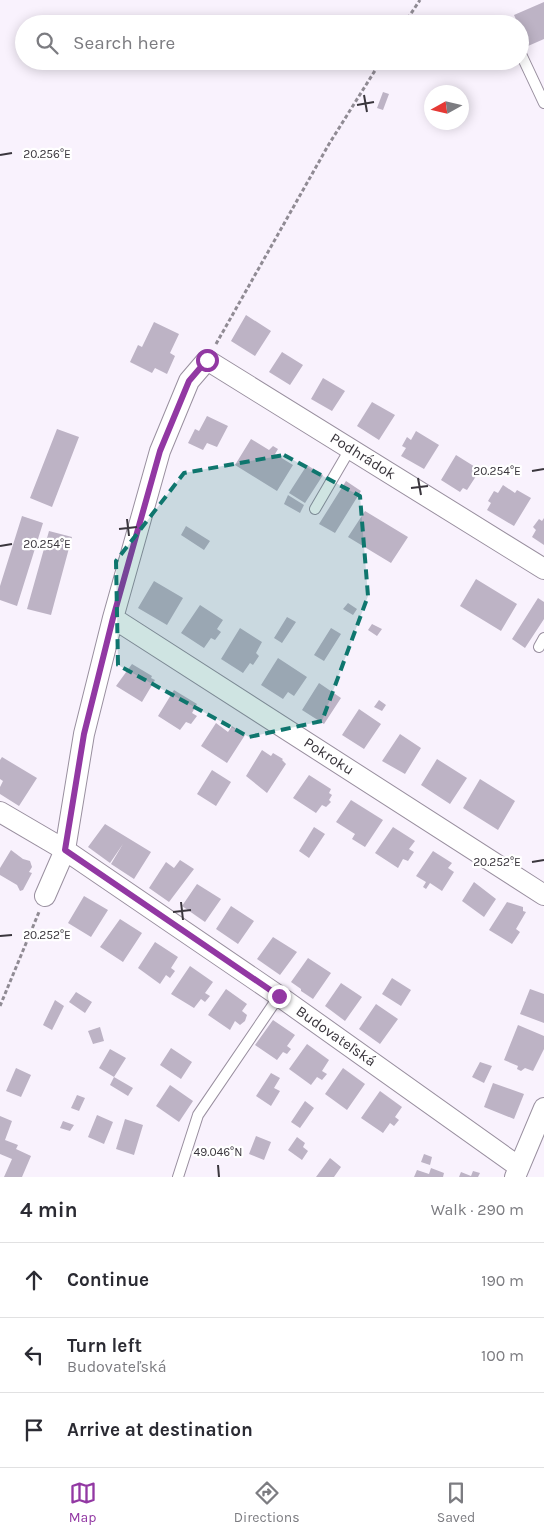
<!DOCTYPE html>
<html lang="en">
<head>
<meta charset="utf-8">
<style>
	body { margin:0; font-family:Karla,sans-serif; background:#f2f2f3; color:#2b2b33 }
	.compass { position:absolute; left:424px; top:85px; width:45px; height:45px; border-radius:50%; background:#fff; box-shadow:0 2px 12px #0003; rotate:262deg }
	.stop { position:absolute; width:15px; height:15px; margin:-11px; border:4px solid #9238a3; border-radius:50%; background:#fff }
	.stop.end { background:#9238a3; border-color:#fff; box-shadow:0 1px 5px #0008 }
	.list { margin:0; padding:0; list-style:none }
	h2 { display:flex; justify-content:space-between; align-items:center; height:65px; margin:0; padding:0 20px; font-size:21px }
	h2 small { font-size:16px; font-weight:400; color:#7c7c81 }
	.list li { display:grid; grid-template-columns:32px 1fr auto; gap:15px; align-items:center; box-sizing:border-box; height:75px; padding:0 20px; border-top:1px solid #e1e1e2 }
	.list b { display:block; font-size:19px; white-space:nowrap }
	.list p { margin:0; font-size:16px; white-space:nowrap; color:#7c7c81 }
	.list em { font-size:16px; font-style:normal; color:#7c7c81 }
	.icon { flex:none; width:28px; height:28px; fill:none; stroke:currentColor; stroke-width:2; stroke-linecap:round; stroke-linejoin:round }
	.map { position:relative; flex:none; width:544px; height:1177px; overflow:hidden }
	.search { position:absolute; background:#fff; box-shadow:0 2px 12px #0003; left:15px; right:15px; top:15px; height:55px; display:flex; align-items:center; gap:12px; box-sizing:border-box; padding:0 18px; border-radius:28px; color:#7c7c81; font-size:19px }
	.sheet { height:290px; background:#fff }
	nav { display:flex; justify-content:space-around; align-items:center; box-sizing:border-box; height:70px; border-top:1px solid #e1e1e2; background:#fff; font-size:14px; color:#7c7c81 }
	nav a { display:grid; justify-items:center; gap:2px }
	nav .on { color:#9238a3 }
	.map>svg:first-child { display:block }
	.building { fill:#bdb3c5 }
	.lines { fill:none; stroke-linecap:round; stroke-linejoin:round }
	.service-casing { stroke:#998f9f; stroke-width:12 }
	.minor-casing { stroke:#998f9f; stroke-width:22 }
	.path { stroke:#908b94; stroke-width:3; stroke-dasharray:4 2.5; stroke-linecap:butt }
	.service { stroke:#fff; stroke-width:10 }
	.minor { stroke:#fff; stroke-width:20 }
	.route { stroke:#9238a3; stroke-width:6 }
	.marked { fill:#0f766e; fill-opacity:0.2; stroke:#0f766e; stroke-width:4; stroke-dasharray:10 6; stroke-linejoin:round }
	.ticks { fill:none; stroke:#3a363d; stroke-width:2 }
	.labels { text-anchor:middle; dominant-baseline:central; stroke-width:4.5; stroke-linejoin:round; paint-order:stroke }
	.street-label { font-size:15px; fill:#3a363d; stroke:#fff }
	.ticks-label { font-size:12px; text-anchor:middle; fill:#3a363d; stroke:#fff; stroke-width:4.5; stroke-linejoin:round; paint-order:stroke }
</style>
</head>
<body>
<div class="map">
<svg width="544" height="1177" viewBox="0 0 544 1177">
	<rect width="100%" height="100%" fill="#f9f2fd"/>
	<path class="building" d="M 544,2 L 544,39 L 528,46 L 520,29 L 520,24 L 518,24 L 514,15 Z
		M 383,92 L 389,94 L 383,110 L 377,108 Z
		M 246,315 L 271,331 L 255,356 L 231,341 Z
		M 154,322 L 179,334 L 170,353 L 175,356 L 167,374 L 155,368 L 152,373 L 130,362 L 138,345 L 142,347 Z
		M 282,352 L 303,365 L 290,385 L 269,372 Z
		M 323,378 L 345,391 L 332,411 L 311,399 Z
		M 372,402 L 395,415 L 379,440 L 357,426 Z
		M 207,416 L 228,426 L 217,447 L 207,443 L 203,450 L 188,443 L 195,429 L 199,431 Z
		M 57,429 L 79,437 L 52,507 L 30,498 Z
		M 416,431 L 439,445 L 424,469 L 401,456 L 406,448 L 402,446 L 407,437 L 411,440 Z
		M 251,439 L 269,450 L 273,446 L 278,449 L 275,454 L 293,465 L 277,491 L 235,465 Z
		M 456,455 L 480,470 L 467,490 L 463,488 L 460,492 L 441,480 Z
		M 307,465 L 323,475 L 305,503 L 289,493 Z
		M 346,481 L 361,491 L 335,533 L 319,524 Z
		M 503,485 L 515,493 L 517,490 L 531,498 L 514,526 L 487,510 L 491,503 L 488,501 L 494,491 L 498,493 Z
		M 288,495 L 304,505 L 300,513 L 284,504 Z
		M 365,511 L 408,537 L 391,563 L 348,537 Z
		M 22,516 L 43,523 L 17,606 L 0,600 L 0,586 Z
		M 544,518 L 544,545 L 532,537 L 536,530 L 533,527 L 539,519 L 542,521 Z
		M 186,526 L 210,541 L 204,550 L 181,535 Z
		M 49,531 L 72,537 L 51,615 L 27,609 Z
		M 476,579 L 517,604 L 501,631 L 460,606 Z
		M 154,581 L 183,598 L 167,625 L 138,608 Z
		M 538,598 L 544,602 L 544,619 L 525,648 L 512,639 Z
		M 348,603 L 357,609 L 353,615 L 343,609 Z
		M 200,605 L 223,620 L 217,629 L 221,632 L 215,640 L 211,638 L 204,648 L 181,633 Z
		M 287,617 L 296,622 L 282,643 L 274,638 Z
		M 372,624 L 382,629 L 377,636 L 368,630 Z
		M 240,628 L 262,642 L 256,653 L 259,656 L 253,665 L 250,663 L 243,673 L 221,659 Z
		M 331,628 L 341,634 L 324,661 L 314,655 Z
		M 278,658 L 307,677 L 294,696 L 288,692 L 283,699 L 261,685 Z
		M 132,664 L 152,676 L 151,678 L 155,680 L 142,702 L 116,686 Z
		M 319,683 L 341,698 L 324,724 L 302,710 Z
		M 174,690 L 197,704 L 192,713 L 197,716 L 191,724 L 186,722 L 180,730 L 158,716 Z
		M 379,700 L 386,705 L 382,711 L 374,707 Z
		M 359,709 L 381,724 L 364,749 L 342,735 Z
		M 216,723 L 228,732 L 232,726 L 245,735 L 227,763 L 201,746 Z
		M 400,734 L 421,748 L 405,774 L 382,761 Z
		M 262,750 L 271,756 L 273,753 L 283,759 L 282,760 L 286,764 L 267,793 L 246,776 Z
		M 2,757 L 37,778 L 19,806 L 0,794 L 0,787 L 3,781 L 0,779 L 0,760 Z
		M 437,759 L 467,778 L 450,804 L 421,785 Z
		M 212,770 L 231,782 L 216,806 L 197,794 Z
		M 309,775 L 331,789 L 329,793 L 332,795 L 329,800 L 331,802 L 326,807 L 322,805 L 316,813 L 293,798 Z
		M 480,779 L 515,801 L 498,830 L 463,808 Z
		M 351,800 L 383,820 L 365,847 L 352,839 L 355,834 L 336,822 Z
		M 105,824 L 151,852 L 134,879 L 111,864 L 123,844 L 110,863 L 88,847 Z
		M 314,827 L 325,834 L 309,858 L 299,851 Z
		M 393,827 L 415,841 L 409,849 L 414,852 L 408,861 L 403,859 L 398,868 L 375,853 Z
		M 11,850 L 23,859 L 30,861 L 32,867 L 29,872 L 32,873 L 23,890 L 20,891 L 17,885 L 0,875 L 0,868 Z
		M 433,851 L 452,863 L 448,868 L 454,872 L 442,891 L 430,883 L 426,889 L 423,887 L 426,882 L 416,876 Z
		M 180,860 L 194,869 L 169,902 L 149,888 L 166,862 L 174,868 Z
		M 474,882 L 496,899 L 484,917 L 462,901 Z
		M 197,884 L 221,899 L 205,922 L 182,906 Z
		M 84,896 L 108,910 L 91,937 L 68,923 Z
		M 507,902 L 523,907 L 523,911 L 526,912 L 516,929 L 520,932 L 512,944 L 489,930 Z
		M 231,906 L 254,921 L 238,944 L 216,929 Z
		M 120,919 L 142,933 L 123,962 L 100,947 Z
		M 273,937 L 297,952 L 280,975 L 257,959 Z
		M 155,942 L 178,957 L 171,968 L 175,971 L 170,978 L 166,975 L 160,984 L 138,968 Z
		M 308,958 L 331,973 L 313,999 L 301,991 L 301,989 L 291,982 Z
		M 190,966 L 213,982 L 205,993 L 210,996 L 205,1002 L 201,999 L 194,1008 L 171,994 Z
		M 392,978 L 411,990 L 401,1006 L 382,994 Z
		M 341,983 L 362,997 L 345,1021 L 325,1006 Z
		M 226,989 L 247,1004 L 242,1011 L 247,1015 L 245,1021 L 240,1025 L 235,1021 L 230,1030 L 208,1015 Z
		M 530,989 L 544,994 L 544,1023 L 520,1014 Z
		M 76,992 L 92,1002 L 85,1013 L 69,1002 Z
		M 55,1000 L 64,1006 L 52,1030 L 43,1025 Z
		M 376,1004 L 398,1019 L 380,1044 L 359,1029 Z
		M 273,1020 L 295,1035 L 287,1046 L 291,1049 L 287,1054 L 283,1052 L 277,1060 L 255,1045 Z
		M 518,1025 L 544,1036 L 544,1049 L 533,1071 L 525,1068 L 521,1071 L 517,1069 L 518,1066 L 504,1060 Z
		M 100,1027 L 104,1041 L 93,1044 L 88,1031 Z
		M 307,1044 L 329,1060 L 322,1071 L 327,1074 L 322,1080 L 317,1077 L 311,1085 L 289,1069 Z
		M 171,1048 L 192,1062 L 181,1079 L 160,1065 Z
		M 110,1049 L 126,1058 L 114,1077 L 133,1088 L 128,1096 L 110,1085 L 114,1077 L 99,1068 Z
		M 480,1062 L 492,1066 L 484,1083 L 472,1077 Z
		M 16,1068 L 31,1075 L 21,1097 L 6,1091 Z
		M 343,1068 L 365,1084 L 347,1110 L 325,1094 Z
		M 271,1073 L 280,1078 L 274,1088 L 280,1091 L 271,1106 L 256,1096 Z
		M 493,1083 L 524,1094 L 514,1119 L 484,1107 Z
		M 170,1085 L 193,1101 L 179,1122 L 156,1106 Z
		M 380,1091 L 402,1107 L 395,1117 L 399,1120 L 394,1126 L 390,1123 L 383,1133 L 361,1118 Z
		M 77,1095 L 85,1098 L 79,1111 L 71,1108 Z
		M 305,1101 L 314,1108 L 300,1128 L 291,1122 Z
		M 97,1115 L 113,1122 L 104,1144 L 88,1137 Z
		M 0,1116 L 12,1121 L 5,1140 L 18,1145 L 16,1149 L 31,1156 L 22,1177 L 4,1177 L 12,1159 L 0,1154 Z
		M 125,1119 L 143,1125 L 134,1155 L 116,1149 Z
		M 63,1121 L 74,1125 L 70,1131 L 60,1128 Z
		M 256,1136 L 271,1142 L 264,1160 L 249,1154 Z
		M 297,1137 L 305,1143 L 303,1147 L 308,1151 L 302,1160 L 288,1150 Z
		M 424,1154 L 432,1157 L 430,1165 L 421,1162 Z
		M 330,1158 L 341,1167 L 334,1177 L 316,1177 Z
		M 431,1168 L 444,1173 L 443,1177 L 414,1177 L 417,1170 L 429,1174 Z
		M 473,1171 L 480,1173 L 478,1177 L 459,1177 L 461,1172 L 471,1176 Z"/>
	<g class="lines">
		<defs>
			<path id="service" d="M 507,23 L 507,24
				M 520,52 L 544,103
				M 315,509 L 350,449
				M 539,647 L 544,638
				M 178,1177 L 198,1115 L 279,996"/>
			<path id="minor" d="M 113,618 L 544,895
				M 0,812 L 65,850 L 279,996 L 519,1167
				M 45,896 L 65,850 L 84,734 L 113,618 L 160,451 L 189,381 L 207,360 L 544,569
				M 515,1177 L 544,1108"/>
		</defs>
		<use href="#service" class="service-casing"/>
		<use href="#minor" class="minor-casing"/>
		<path class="path" d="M 404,24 L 420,0
			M 216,344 L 329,144 L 381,61
			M 0,1006 L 39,912"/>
		<use href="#service" class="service"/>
		<use href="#minor" class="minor"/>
	</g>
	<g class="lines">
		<path class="route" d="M 207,360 L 189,381 L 160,451 L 113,618 L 84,734 L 65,850 L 279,996"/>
	</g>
	<path class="marked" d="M 284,455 L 360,496 L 368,596 L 322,721 L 249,737 L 118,665 L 116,561 L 184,473 Z"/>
	<path class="ticks" d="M 364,95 L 367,112M 357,105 L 374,102M 0,155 L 12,153M 532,471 L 544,469M 418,478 L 421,495M 411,488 L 428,486M 127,519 L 129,536M 119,529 L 137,527M 0,546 L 12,544M 532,862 L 544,860M 181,902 L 183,920M 173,912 L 191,910M 0,936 L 12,935M 218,1165 L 219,1177"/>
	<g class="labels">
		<g class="street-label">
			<text transform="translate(363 456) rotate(32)">Podhrádok</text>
			<text transform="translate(329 756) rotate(33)">Pokroku</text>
			<text transform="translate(336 1036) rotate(35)">Budovateľská</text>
		</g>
	</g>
	<g class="ticks-label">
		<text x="47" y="158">20.256°E</text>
		<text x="497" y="475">20.254°E</text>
		<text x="47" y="548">20.254°E</text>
		<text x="497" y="866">20.252°E</text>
		<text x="47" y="939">20.252°E</text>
		<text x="218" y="1156">49.046°N</text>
	</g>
</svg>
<svg class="compass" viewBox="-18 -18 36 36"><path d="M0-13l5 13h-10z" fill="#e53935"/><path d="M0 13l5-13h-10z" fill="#7c7c81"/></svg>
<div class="stop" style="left:207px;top:360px"></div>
<div class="stop end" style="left:279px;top:996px"></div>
<div class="search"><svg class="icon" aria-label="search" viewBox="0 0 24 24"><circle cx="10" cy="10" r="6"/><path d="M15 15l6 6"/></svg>Search here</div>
</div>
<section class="sheet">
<h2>4 min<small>Walk · 290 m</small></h2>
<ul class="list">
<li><svg class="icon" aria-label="ahead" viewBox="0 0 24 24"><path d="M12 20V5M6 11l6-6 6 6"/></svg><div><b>Continue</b></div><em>190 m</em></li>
<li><svg class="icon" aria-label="left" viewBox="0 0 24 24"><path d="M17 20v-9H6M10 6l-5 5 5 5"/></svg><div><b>Turn left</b><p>Budovateľská</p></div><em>100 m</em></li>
<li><svg class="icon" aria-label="arrive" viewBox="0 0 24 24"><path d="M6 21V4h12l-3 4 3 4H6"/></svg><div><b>Arrive at destination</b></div></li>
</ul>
</section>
<nav>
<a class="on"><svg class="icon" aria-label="map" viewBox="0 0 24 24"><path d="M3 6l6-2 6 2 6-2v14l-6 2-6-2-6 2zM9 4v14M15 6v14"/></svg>Map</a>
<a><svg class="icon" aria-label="directions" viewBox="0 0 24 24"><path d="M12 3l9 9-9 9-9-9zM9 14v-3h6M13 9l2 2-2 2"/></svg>Directions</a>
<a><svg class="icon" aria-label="saved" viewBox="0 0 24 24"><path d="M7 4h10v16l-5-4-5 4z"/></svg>Saved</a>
</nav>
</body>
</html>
